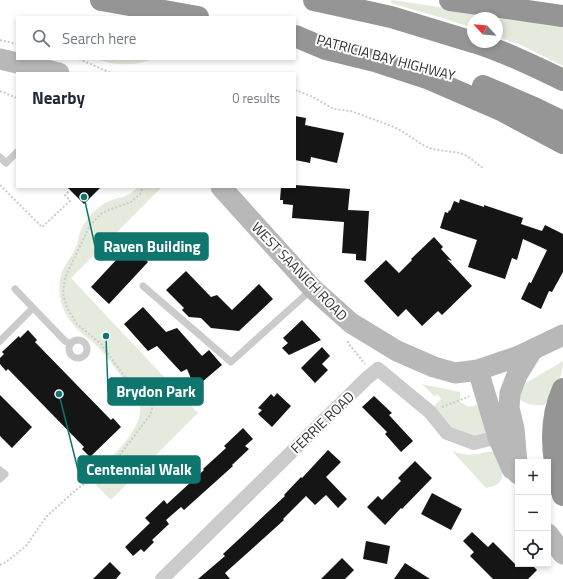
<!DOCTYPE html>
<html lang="en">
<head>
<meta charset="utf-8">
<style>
	body { margin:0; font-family:"Titillium Web",sans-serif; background:#f6f6f7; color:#1f2937 }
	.controls { position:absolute; right:12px; bottom:12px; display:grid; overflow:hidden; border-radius:0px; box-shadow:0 2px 6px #0003 }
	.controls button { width:36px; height:36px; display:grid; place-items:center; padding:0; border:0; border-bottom:1px solid #e0e1e3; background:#fff; color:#1f2937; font:20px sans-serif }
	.compass { position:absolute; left:467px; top:12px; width:36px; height:36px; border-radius:50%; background:#fff; box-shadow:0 2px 6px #0003; rotate:296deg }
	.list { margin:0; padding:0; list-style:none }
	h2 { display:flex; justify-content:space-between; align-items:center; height:52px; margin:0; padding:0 16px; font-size:17px }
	h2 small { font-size:13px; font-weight:400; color:#747a83 }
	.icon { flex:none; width:22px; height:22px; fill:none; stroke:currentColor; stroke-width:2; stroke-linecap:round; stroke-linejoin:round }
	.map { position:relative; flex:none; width:563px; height:579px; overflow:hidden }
	.search { position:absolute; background:#fff; box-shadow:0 2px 6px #0003; left:16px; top:16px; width:280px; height:44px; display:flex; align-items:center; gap:10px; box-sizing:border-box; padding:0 14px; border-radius:0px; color:#747a83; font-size:15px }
	.panel { position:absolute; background:#fff; box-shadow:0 2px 6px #0003; left:16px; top:72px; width:280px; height:116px; border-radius:0px }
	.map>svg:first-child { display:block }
	.green { fill:#e5ebdc }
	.building { fill:#151515 }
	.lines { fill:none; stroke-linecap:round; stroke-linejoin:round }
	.path { stroke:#cbcbcb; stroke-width:2; stroke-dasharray:2 2; stroke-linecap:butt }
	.lane { stroke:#cbcbcb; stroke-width:7 }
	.street { stroke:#cbcbcb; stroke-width:14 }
	.secondary { stroke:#b8b8b8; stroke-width:21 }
	.highway { stroke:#959595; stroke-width:22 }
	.labels { text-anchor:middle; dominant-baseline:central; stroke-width:4; stroke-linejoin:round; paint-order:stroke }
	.street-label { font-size:14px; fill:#2e2e2e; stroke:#fff }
	.leader { fill:none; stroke:#0f766e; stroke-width:1.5 }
	.callout-dot { fill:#0f766e; stroke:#fff; stroke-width:1.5 }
	.callout { fill:#0f766e; stroke:#0f766e; stroke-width:1.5 }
	.callout-label { font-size:15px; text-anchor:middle; font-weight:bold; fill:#fff }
</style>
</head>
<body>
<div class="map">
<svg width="563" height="579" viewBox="0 0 563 579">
	<rect width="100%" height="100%" fill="#fff"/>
	<path class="green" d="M 392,0 L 563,25 L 563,66 L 521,45 L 497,37 L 497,18 L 473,18 L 473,28 L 439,17 L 390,3 Z
		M 96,59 L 153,59 C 137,66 113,66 96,59 Z
		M 137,187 L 162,187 L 71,278 L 198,413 L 111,500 L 89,478 C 106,463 144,430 140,406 C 139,396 130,388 124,380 C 116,370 109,359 100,349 C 93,341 84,336 77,329 C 64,316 57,298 60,279 C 62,267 71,258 76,247 C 78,244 78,239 79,235 C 83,222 93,210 105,203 C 116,197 130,198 137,187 Z
		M 563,361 C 563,376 554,394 544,405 C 534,406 527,405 519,399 L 519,393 L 526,383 Z
		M 422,384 L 460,392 L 460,402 C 466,406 471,409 477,404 L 481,409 L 487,430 L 484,435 L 465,441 L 431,409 L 441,399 L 437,394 L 435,397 Z
		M 452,451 C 461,454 468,456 478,454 C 484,453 487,451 494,452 C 502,468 511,484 486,488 Z"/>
	<path class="building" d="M 295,116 L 306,118 L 305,125 L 344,133 L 337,163 L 311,157 L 310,163 L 295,160 Z
		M 295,185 L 350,189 L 348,210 L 369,211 L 366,261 L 356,260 L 356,254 L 342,253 L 344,222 L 292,218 L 293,205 L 283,204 L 283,200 L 280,200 L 281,187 L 295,187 Z
		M 67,187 L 101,187 L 84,204 Z
		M 460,199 L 484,207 L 484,205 L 523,218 L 521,224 L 542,231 L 545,225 L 563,234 L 563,272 L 552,292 L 549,291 L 541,309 L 521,299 L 529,282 L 531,283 L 547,250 L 523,239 L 517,260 L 512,258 L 505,279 L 468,267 L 477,240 L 440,228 L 445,212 L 448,213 L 449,210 L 450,211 L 454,201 L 459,203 Z
		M 434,237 L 443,247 L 441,249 L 452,261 L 447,259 L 472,286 L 442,315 L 438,311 L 422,326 L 406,309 L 398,317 L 364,281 L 386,260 L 399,273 L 412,260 L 411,259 Z
		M 130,245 L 148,262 L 109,304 L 91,287 Z
		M 186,271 L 211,297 L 217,295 L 232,310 L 259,284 L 273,299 L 239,331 L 211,328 L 201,318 L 189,317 L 182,310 L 184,308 L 166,290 Z
		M 143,307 L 166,332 L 177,328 L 202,356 L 209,350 L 222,365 L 195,388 L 187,369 L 181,372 L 157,346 L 148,351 L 124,324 Z
		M 302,320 L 321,340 L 289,355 L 282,348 L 288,343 L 283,338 Z
		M 28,330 L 37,340 L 35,342 L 111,420 L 113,418 L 121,427 L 90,457 L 82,449 L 84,447 L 8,369 L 6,371 L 0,364 L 0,358 L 4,354 L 2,352 L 19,336 L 20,338 Z
		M 322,347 L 330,356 L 322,364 L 328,370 L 315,383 L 301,368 Z
		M 277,393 L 291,406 L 272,427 L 258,414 L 262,410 L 258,408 L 271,394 L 274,397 Z
		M 0,395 L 32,427 L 12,448 L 0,436 Z
		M 374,396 L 392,413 L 389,415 L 413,441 L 401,452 L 385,434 L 387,432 L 362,407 Z
		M 243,428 L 253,439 L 245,446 L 249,449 L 232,465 L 233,466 L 184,510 L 181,507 L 166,520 L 169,524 L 152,540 L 154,542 L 144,552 L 141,549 L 133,556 L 125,547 L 150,523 L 145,518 L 164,500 L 167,504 L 204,470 L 203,469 L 226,448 L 224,446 Z
		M 328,450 L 341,462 L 326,477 L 347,499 L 338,508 L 326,495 L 315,505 L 306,496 L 283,519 L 284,520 L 225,573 L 230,579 L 198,579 L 225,556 L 223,554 L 285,496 L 284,495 L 301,477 L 302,478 Z
		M 415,461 L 432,478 L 402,509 L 401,508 L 385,525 L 367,507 L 378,496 L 382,500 L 401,481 L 398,478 Z
		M 432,493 L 462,509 L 451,530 L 421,514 Z
		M 472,532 L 488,547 L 493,542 L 516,565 L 531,564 L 537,570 L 528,579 L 493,579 L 470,556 L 474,552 L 463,541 Z
		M 366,541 L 390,546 L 387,564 L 363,559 Z
		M 342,558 L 354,570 L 345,579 L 321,579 Z
		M 110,562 L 121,573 L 116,579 L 93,579 Z
		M 405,563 L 430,579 L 394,579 Z"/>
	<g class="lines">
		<path class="path" d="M 0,40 L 17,44
			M 79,59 L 111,73
			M 295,90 L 311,96 L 334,109 L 351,111 L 394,127 L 405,133 L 421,144 L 432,149 L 460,153 L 467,156 L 483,168
			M 0,91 L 17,98
			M 0,185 L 42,227 L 70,201 L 65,195 L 70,190
			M 348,341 L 348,343 L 365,364
			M 442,407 L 468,397 L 469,396
			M 0,565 L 6,562 L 26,546 L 46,517 L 78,488 L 101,474 L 119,456 L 150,415 L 152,409 L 152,403 L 130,384 L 101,344 L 77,324 L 67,308 L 63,293 L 65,278 L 90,225 L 102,213 L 114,208 L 131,202 L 140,194 L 143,187"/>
		<path class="lane" d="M 0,157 L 6,163 L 17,152
			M 143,286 L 231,362 L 311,290
			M 15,289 L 65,341 L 71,344
			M69 349a9 9 0 1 1 18 0a9 9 0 1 1-18 0Z
			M 0,341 L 33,308
			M 0,470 L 5,474 L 0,479"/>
		<path class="street" d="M 162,579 L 367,378 L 378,369 L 430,412 L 447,433 L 474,443 L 498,437"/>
		<path class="secondary" d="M 0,59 L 59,73
			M 221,187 L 313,289 L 351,323 L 397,351 L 434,367 L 455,373 L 478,370 L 519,356 L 563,335
			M 478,370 L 498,437 L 512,469
			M 518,474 L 514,429 L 509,408 L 510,393 L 517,375 L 533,349
			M 548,534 L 563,554"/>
		<path class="highway" d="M 101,0 L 198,17
			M 314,0 L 391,17 L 473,42
			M 450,0 L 563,16
			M 295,36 L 326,49 L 375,61 L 427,78 L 503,111 L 563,143
			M 474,42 C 505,52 534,66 563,80
			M 483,86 L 532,107 L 563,122
			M 563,389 C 548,422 552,461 563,495"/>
	</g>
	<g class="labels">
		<g class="street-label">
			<text transform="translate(386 57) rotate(15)">PATRICIA BAY HIGHWAY</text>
			<text transform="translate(300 271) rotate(46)">WEST SAANICH ROAD</text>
			<text transform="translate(322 422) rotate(-44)">FERRIE ROAD</text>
		</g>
	</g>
	<path class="leader" d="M84 197L95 246M106 336L108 392M59 394L78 470"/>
	<g class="callout-dot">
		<circle cx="84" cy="197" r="4"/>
		<circle cx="106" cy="336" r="4"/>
		<circle cx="59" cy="394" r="4"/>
	</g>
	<g class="callout">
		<rect x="95" y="233" width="113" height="27" rx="4"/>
		<rect x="108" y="378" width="95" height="27" rx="4"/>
		<rect x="78" y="456" width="122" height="27" rx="4"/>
	</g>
	<g class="callout-label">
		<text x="152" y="252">Raven Building</text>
		<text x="156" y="397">Brydon Park</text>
		<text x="139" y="475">Centennial Walk</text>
	</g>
</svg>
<div class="controls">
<button>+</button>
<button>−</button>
<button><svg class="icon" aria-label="locate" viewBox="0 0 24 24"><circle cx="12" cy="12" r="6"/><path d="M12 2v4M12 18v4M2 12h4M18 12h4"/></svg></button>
</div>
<svg class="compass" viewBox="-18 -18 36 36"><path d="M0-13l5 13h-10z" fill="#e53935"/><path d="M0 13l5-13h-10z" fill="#747a83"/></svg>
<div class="search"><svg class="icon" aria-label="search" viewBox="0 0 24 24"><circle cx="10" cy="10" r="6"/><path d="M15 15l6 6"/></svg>Search here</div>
<section class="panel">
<h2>Nearby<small>0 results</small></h2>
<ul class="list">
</ul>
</section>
</div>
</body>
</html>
